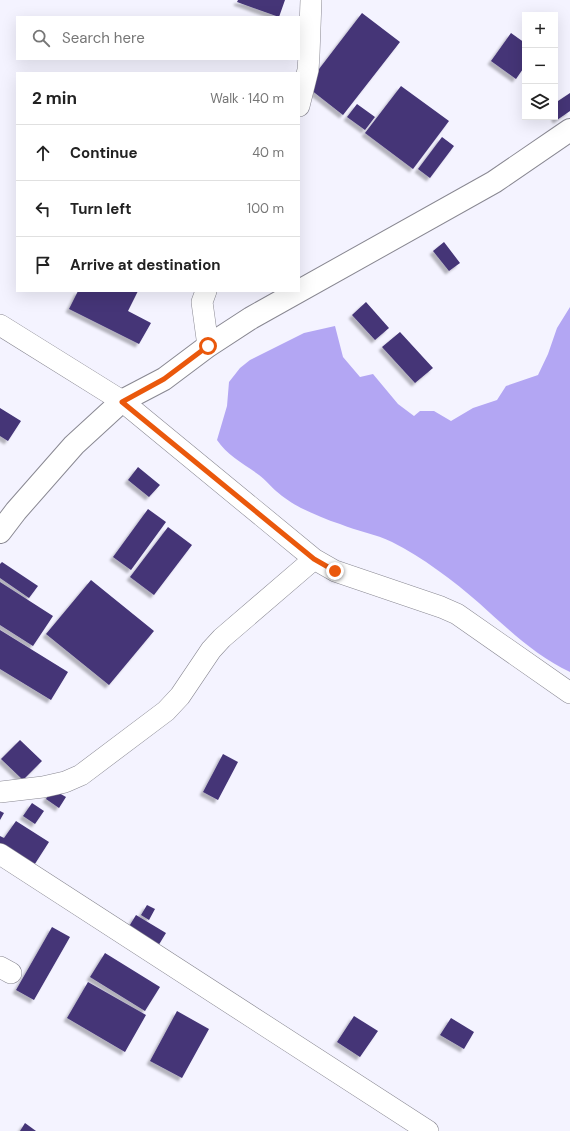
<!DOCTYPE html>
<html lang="en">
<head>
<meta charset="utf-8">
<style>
	body { margin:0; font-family:"DM Sans",sans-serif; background:#f2f2f2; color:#222 }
	.controls { position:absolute; right:12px; top:12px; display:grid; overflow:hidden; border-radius:0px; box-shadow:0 4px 16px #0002 }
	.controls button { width:36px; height:36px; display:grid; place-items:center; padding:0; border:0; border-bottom:1px solid #e0e0e0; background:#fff; color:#222; font:20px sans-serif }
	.stop { position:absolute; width:12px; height:12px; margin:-9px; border:3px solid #ea580c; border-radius:50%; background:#fff }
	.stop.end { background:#ea580c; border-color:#fff; box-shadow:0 1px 4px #0008 }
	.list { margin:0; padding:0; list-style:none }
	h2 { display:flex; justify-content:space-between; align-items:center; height:52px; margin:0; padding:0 16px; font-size:17px }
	h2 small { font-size:13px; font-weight:400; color:#767676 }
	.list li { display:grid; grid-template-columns:26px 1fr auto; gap:12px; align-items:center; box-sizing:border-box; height:56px; padding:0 16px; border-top:1px solid #e0e0e0 }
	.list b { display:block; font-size:15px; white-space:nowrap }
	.list em { font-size:13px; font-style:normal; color:#767676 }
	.icon { flex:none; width:22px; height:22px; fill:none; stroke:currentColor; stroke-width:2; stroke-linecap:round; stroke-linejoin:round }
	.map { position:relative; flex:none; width:570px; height:1131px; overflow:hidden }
	.search { position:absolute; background:#fff; box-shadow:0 4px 16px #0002; left:16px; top:16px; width:284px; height:44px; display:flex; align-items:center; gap:10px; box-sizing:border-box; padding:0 14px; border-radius:0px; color:#767676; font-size:15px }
	.panel { position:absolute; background:#fff; box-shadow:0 4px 16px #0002; left:16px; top:72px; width:284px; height:220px; border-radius:0px }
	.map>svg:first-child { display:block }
	.water { fill:#b3a6f3 }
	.building { fill:#443477; filter:url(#shadow) }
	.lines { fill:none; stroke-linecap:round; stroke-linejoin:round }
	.street-casing { stroke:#898892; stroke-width:22 }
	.secondary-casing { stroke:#898892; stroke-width:24 }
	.street { stroke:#fff; stroke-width:21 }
	.secondary { stroke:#fff; stroke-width:22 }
	.route { stroke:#ea580c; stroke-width:5 }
</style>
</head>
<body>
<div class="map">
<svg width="570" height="1131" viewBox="0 0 570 1131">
	<defs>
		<filter id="shadow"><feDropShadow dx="-3.5" dy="3.5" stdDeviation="1" flood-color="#0004"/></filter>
	</defs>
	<rect width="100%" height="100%" fill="#f4f3ff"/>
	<path class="water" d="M 570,307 L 570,672 C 535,656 507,628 479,603 C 454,581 422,557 392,542 C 376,534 357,531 340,524 C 327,520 314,514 301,508 C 293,504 283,497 276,491 C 270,486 266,480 259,475 C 244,464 227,455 217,440 L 227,406 L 229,382 L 240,368 L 250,360 L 304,333 L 335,326 L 343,357 L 360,377 L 373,374 L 398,404 L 414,416 L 420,411 L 434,411 L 451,421 L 473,408 L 497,400 L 506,386 L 538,375 L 548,354 L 557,328 Z"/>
	<path class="building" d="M 238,0 L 285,0 L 279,17 L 237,2 Z
		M 362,13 L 400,42 L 343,115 L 306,86 Z
		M 511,33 L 525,43 L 525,66 L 516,79 L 491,61 Z
		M 401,86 L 449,121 L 413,169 L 365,133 Z
		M 570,93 L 570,111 L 557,120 L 555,118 L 555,103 Z
		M 357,104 L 375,117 L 365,130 L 347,117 Z
		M 442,137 L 454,146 L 430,178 L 418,169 Z
		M 444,242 L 460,263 L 449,271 L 433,251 Z
		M 78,291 L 138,291 L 128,311 L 151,323 L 139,344 L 69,309 Z
		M 366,302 L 389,328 L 375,340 L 352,315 Z
		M 400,332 L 433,368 L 415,383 L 382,347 Z
		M 0,408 L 21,421 L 8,441 L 0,436 Z
		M 138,467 L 160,485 L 149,497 L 128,480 Z
		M 148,509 L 166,522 L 131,570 L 113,557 Z
		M 168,527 L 192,545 L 154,595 L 130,577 Z
		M 2,562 L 38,586 L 29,598 L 0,578 L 0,564 Z
		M 91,580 L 154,631 L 109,685 L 46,634 Z
		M 0,582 L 53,616 L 33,646 L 0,625 Z
		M 0,630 L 68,672 L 51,700 L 0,669 Z
		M 20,740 L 42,761 L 23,780 L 1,759 Z
		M 223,754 L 238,762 L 218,800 L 203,792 Z
		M 52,789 L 66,797 L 59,808 L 46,799 Z
		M 32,803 L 44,811 L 35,824 L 23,816 Z
		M 0,811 L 4,813 L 0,820 Z
		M 16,821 L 49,842 L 31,870 L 0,850 L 0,836 L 4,838 Z
		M 147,905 L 155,909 L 149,920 L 141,915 Z
		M 136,915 L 166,933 L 155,951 L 125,933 Z
		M 52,927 L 70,937 L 34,1000 L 16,990 Z
		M 105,953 L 160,987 L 145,1011 L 90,977 Z
		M 88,982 L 146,1015 L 125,1052 L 67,1018 Z
		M 177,1011 L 209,1029 L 182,1078 L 150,1061 Z
		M 354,1016 L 378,1031 L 360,1057 L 337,1042 Z
		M 451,1018 L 474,1032 L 464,1049 L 440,1035 Z
		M 25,1123 L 36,1131 L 20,1131 Z"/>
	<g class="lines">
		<defs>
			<path id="street" d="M 299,106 L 308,70 L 309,55 L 311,0
				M 206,291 L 202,302 L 208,346
				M 0,325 L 122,401 L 314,559 L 335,571 L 441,607 L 457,614 L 570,693
				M 0,792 L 43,787 L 65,782 L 81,775 L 166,711 L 180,696 L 211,650 L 222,638 L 314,559
				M 0,854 L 428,1131
				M 0,967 L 11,973"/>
			<path id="secondary" d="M 0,532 L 16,511 L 74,445 L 122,401 L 164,379 L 208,346 L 251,318 L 494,182 L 570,130"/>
		</defs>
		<use href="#street" class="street-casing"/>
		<use href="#secondary" class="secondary-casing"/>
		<use href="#street" class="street"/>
		<use href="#secondary" class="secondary"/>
	</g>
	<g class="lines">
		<path class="route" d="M 208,346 L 164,379 L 122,402 L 314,559 L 335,571"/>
	</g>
</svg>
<div class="controls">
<button>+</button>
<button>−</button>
<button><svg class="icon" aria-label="layers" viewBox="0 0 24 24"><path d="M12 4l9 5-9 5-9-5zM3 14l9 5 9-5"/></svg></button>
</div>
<div class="stop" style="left:208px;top:346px"></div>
<div class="stop end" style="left:335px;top:571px"></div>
<div class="search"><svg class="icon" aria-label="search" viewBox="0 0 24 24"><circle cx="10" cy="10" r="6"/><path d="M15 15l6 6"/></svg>Search here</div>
<section class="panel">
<h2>2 min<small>Walk · 140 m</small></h2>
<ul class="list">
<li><svg class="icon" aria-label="ahead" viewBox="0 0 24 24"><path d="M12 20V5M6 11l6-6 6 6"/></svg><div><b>Continue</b></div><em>40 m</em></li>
<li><svg class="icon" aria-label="left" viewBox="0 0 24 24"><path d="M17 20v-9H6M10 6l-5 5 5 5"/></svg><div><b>Turn left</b></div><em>100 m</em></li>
<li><svg class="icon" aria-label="arrive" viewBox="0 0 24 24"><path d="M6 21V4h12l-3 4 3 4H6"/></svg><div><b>Arrive at destination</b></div></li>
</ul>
</section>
</div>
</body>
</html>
